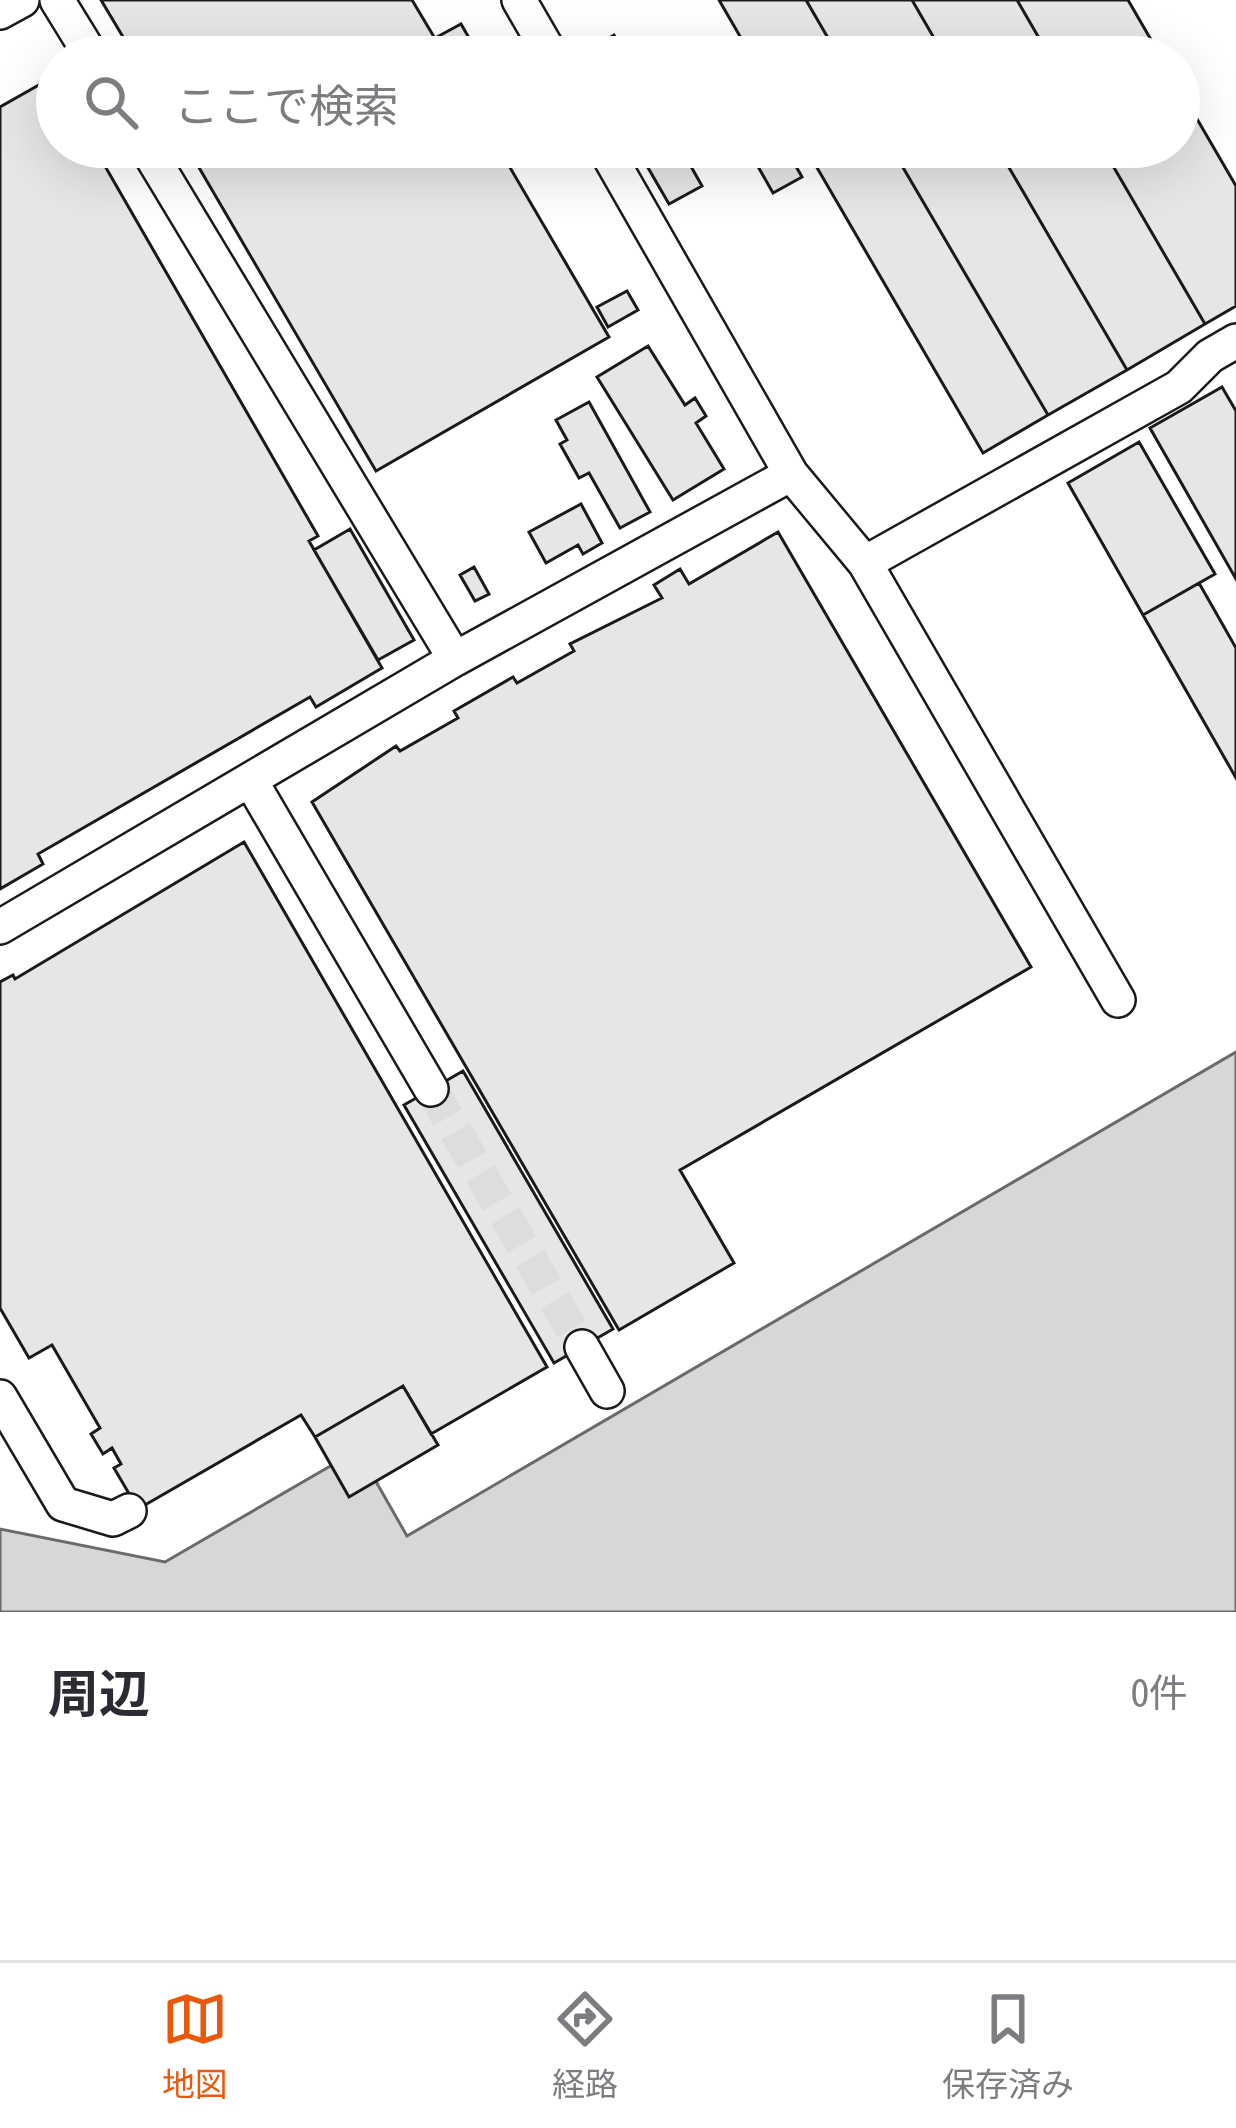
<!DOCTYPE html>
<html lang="ja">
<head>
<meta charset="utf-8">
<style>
	body { margin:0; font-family:"Asap Condensed","Noto Sans JP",sans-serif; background:#f2f2f3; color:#2b2b33 }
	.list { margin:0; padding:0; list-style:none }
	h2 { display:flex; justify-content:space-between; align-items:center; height:156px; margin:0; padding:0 48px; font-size:51px }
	h2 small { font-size:39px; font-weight:400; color:#7c7c81 }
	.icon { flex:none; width:66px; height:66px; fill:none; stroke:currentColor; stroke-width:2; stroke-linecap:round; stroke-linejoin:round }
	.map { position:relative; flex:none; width:1236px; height:1612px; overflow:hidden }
	.search { position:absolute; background:#fff; box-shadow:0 12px 48px #0002; left:36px; right:36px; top:36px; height:132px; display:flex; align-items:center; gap:30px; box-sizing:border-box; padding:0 42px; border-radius:66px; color:#7c7c81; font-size:45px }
	.sheet { height:348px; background:#fff }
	nav { display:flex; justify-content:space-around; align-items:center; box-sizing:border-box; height:168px; border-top:3px solid #e1e1e2; background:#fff; font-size:33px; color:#7c7c81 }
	nav a { display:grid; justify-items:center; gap:6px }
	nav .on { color:#ea580c }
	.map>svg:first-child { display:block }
	.water { fill:#d7d7d7; stroke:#6a6a6a; stroke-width:3 }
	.building { fill:#e6e6e6; stroke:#1a1a1a; stroke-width:3 }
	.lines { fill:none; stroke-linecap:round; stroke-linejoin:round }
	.minor-tunnel { stroke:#ddd; stroke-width:33; stroke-dasharray:33 16; stroke-linecap:butt }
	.minor-casing { stroke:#1a1a1a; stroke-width:38 }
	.minor { stroke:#fff; stroke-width:33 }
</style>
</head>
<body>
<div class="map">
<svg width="1236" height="1612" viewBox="0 0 1236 1612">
	<rect width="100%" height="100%" fill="#fff"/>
	<path class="water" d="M 1236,1052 L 1236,1612 L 0,1612 L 0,1529 L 165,1562 L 358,1450 L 407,1536 Z"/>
	<path class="building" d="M 101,0 L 412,0 L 446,57 L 135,57 Z
		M 719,0 L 806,0 L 839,57 L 752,57 Z
		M 806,0 L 912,0 L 945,57 L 839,57 Z
		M 912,0 L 1017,0 L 1050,57 L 945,57 Z
		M 1017,0 L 1128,0 L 1161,57 L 1050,57 Z
		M 461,24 L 480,57 L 449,57 L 437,37 Z
		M 614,35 L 627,57 L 584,57 L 583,54 Z
		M 53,77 L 57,147 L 94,147 L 318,536 L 309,541 L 382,668 L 316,707 L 310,697 L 38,854 L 43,864 L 0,889 L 0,107 Z
		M 1179,88 L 1236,186 L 1236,306 L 1205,324 L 1102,147 L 1179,147 Z
		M 187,147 L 498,147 L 609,337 L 376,471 Z
		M 636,147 L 680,147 L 702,186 L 669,204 Z
		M 747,147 L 785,147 L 802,177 L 773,193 Z
		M 805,147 L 891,147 L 1048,415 L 983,453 Z
		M 891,147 L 997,147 L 1127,370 L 1048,415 Z
		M 997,147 L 1102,147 L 1205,324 L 1127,370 Z
		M 627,291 L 638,310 L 608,327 L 597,307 Z
		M 648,346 L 685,405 L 695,398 L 706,416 L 696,423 L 724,469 L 673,500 L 597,377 Z
		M 1222,387 L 1236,411 L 1236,579 L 1150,428 Z
		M 589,402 L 650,512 L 620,528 L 589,473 L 579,478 L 560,444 L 567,440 L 556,420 Z
		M 1139,442 L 1215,574 L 1143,615 L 1068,483 Z
		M 581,504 L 602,543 L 583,554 L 578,545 L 546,563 L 529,532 Z
		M 350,529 L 414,640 L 378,660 L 314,550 Z
		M 778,532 L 1031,967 L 680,1170 L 734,1263 L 619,1330 L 312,802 L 396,746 L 400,751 L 458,718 L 454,711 L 513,677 L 517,683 L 574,651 L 570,644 L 662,598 L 654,585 L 680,569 L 689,584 Z
		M 474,567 L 489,594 L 475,601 L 460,575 Z
		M 1199,583 L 1236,648 L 1236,778 L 1143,615 Z
		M 244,842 L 547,1367 L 431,1434 L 403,1386 L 315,1437 L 301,1415 L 138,1509 L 114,1468 L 121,1464 L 112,1448 L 103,1454 L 91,1434 L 100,1428 L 52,1345 L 29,1358 L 0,1308 L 0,982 L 13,975 L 15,979 Z
		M 463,1071 L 613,1329 L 554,1363 L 404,1105 Z
		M 403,1386 L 438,1445 L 349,1497 L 315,1437 Z"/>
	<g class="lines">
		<path class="minor-tunnel" d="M 431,1089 L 582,1347"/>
		<defs>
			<path id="minor" d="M 57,0 L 92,57
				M 519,0 L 552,57
				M 0,12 L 22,0
				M 146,147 L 455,659
				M 604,147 L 791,474 L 865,563 L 1179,387 L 1210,356 L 1236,341
				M 865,563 L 1118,1000
				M 252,783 L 431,1089
				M 0,927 L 455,659 L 791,474
				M 582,1347 L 607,1391
				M 0,1397 L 63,1504 L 113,1519 L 129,1511"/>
		</defs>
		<use href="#minor" class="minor-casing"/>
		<use href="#minor" class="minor"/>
	</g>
</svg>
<div class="search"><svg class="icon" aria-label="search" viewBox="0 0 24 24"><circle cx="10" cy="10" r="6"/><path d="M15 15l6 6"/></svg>ここで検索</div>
</div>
<section class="sheet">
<h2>周辺<small>0件</small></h2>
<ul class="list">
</ul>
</section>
<nav>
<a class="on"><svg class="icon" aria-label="map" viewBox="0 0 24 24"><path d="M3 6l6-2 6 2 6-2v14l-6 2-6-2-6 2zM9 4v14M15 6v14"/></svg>地図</a>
<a><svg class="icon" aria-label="directions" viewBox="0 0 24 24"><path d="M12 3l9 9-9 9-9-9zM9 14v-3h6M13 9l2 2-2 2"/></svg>経路</a>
<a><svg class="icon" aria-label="saved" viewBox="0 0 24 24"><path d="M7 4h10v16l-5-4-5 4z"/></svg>保存済み</a>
</nav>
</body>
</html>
